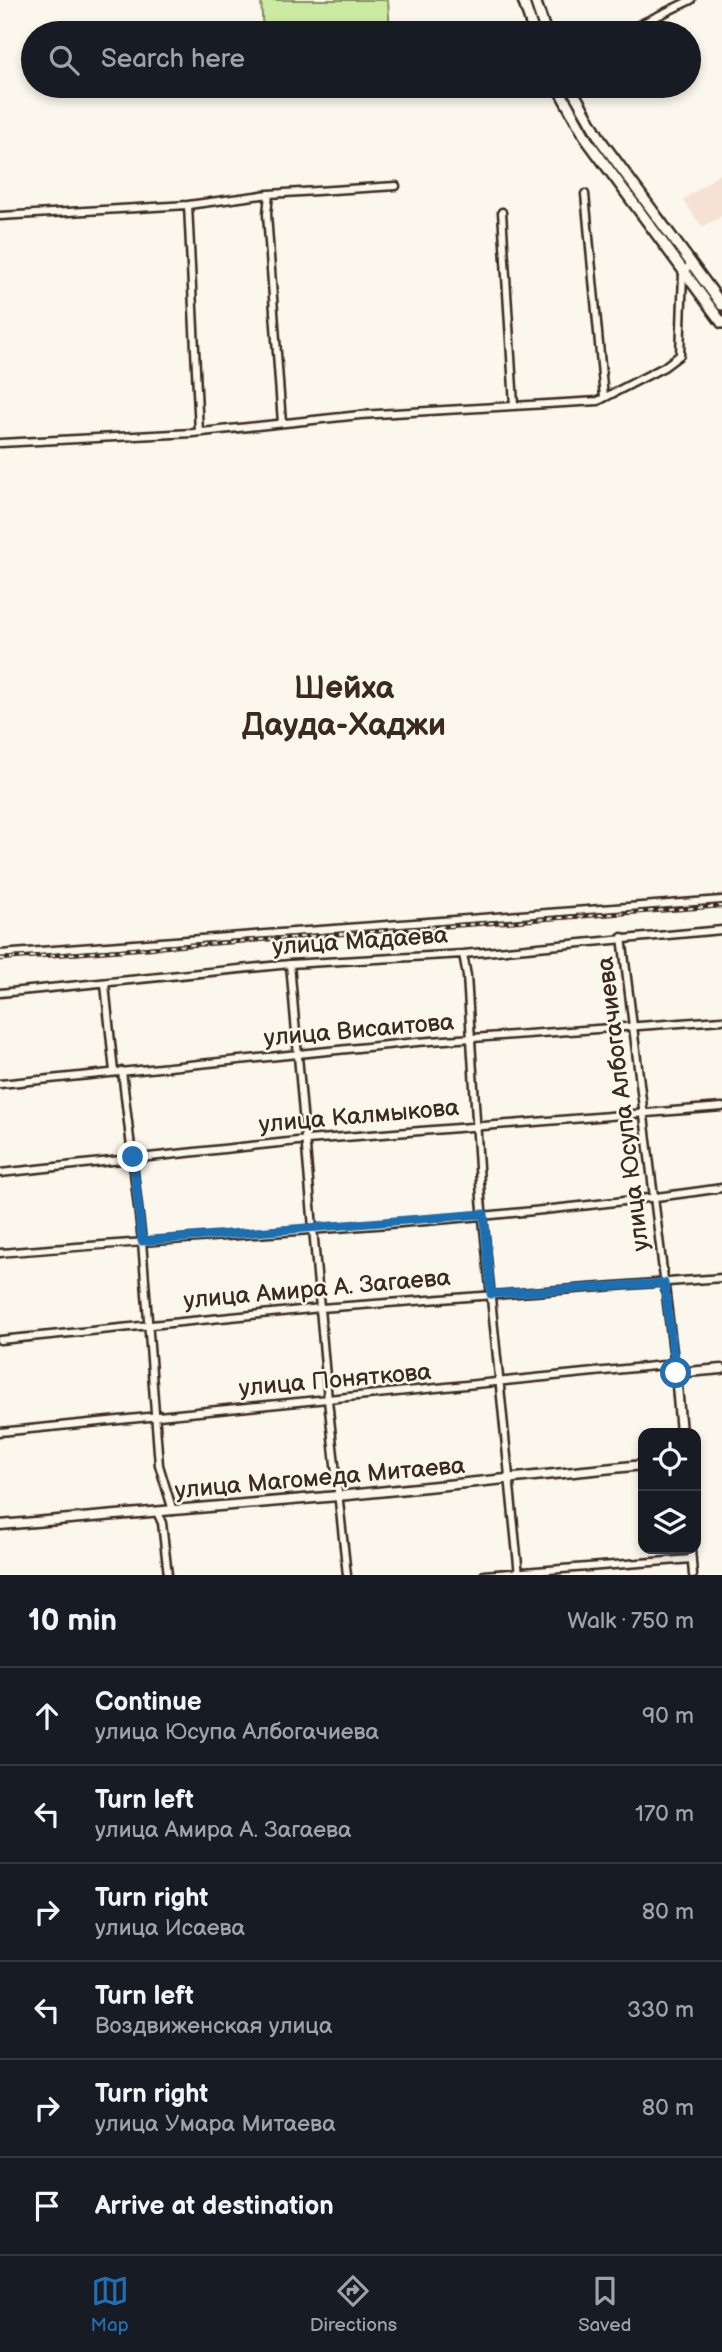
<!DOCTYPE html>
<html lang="en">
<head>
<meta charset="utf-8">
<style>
	body { margin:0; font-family:"Balsamiq Sans",sans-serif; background:#20242c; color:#f1f3f6 }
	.controls { position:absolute; right:21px; bottom:21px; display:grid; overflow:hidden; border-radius:14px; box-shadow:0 4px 10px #0003 }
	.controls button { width:63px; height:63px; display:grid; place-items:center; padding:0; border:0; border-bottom:2px solid #363941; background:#171b24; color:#f1f3f6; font:35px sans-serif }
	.stop { position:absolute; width:21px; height:21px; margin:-16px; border:5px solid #1f6fb2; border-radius:50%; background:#fff }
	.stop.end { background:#1f6fb2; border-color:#fff; box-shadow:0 2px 7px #0008 }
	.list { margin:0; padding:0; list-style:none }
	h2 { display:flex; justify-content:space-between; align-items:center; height:91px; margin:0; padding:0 28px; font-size:30px }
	h2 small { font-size:23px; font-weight:400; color:#9ea1a6 }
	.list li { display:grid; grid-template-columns:46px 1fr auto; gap:21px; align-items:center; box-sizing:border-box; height:98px; padding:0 28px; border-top:2px solid #363941 }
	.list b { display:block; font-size:26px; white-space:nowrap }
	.list p { margin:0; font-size:23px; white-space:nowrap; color:#9ea1a6 }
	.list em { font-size:23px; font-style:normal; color:#9ea1a6 }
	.icon { flex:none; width:38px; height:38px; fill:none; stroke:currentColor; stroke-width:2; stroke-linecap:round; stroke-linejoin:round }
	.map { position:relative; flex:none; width:722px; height:1575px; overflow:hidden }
	.search { position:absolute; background:#171b24; box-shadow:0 4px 10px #0003; left:21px; right:21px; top:21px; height:77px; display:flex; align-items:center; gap:18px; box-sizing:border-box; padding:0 24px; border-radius:38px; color:#9ea1a6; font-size:26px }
	.sheet { height:679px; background:#171b24 }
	nav { display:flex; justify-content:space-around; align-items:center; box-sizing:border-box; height:98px; border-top:2px solid #363941; background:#171b24; font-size:19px; color:#9ea1a6 }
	nav a { display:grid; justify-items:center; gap:4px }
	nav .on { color:#1f6fb2 }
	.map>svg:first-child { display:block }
	.built { fill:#f6e2d5 }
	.green { fill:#cbeaa2; stroke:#838a60; stroke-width:2 }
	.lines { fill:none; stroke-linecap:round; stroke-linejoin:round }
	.minor-casing { stroke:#3b2a1e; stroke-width:11 }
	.tertiary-casing { stroke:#3b2a1e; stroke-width:13 }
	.secondary-casing { stroke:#3b2a1e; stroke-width:14 }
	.minor { stroke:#fbf7ec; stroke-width:6 }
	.tertiary { stroke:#fbf7ec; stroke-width:8 }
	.secondary { stroke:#fbf7ec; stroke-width:9 }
	.rail-casing { stroke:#3b2a1e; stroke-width:4.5 }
	.rail { stroke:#fbf7ec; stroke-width:2; stroke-dasharray:5; stroke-linecap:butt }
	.route { stroke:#1f6fb2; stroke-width:9 }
	.labels { text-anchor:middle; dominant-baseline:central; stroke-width:5; stroke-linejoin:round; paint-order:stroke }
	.street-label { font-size:24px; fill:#3b2a1e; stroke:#fbf7ec }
	.district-label { font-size:32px; font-weight:bold; fill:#3b2a1e; stroke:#fbf7ec }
</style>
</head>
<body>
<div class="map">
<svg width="722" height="1575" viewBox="0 0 722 1575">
	<rect width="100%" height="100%" fill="#fbf7ec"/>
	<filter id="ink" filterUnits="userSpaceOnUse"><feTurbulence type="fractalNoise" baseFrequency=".0143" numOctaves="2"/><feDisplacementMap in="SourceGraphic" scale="14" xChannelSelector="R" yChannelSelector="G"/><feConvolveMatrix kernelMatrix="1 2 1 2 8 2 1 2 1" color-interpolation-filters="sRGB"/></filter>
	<g filter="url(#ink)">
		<path class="built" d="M 722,172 L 722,216 L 702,227 L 683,200 Z"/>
		<path class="green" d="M 261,0 L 388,0 L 390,33 L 263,33 Z"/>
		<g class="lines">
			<defs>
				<path id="minor" d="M 622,33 L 691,0
					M 269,194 L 267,214 L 282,423
					M 585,194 L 604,397
					M 188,205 L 199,432
					M 502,212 L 514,405
					M 0,216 L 188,205 L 269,194 L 396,186
					M 0,443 L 193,433 L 360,415 L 598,401 L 664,367 L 680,355 L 683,272 L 691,264
					M 622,937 L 675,1368
					M 0,954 L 722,900
					M 463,954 L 467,976 L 481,1199 L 519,1575
					M 290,964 L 328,1400 L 347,1575
					M 105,984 L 114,1072
					M 0,993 L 290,964 L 463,954 L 722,930
					M 122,1071 L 142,1241 L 159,1465 L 173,1511
					M 0,1084 L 417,1042 L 722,1020
					M 0,1173 L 307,1140 L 722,1107
					M 0,1253 C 240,1233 483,1223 722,1188
					M 0,1340 L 321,1308 L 722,1278
					M 0,1432 L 674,1364
					M 157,1512 L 162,1523 L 168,1575
					M 691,1549 L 693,1575
					M 484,1575 L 692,1559"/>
				<path id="tertiary" d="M 681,1433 L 676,1373 L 722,1369
					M 0,1525 L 338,1496 L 643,1465"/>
				<path id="secondary" d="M 523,0 L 534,33
					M 535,0 L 546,33
					M 557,86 L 587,140 L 722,323
					M 570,86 L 602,142 L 722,305"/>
			</defs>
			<use href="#minor" class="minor-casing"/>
			<use href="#tertiary" class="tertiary-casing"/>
			<use href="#secondary" class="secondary-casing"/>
			<use href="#minor" class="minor"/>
			<use href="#tertiary" class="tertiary"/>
			<use href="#secondary" class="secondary"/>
			<defs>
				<path id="rail" d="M 0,959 L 722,906"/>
			</defs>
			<use href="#rail" class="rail-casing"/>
			<use href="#rail" class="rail"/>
		</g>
	</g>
	<g class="lines" filter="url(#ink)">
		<path class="route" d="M 133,1157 L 142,1241 L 484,1214 L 491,1294 L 664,1283 L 676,1373"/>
	</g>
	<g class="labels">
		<g class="street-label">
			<text transform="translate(360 941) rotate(-4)">улица Мадаева</text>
			<text transform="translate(359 1030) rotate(-5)">улица Висаитова</text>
			<text transform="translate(623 1104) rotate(-97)">улица Юсупа Албогачиева</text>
			<text transform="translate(359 1116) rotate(-5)">улица Калмыкова</text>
			<text transform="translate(317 1289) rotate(-5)">улица Амира А. Загаева</text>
			<text transform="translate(335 1380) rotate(-5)">улица Поняткова</text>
			<text transform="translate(320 1478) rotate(-5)">улица Магомеда Митаева</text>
		</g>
		<g class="district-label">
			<text x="344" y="688">Шейха<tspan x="344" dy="37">Дауда-Хаджи</tspan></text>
		</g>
	</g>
</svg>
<div class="controls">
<button><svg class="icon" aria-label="locate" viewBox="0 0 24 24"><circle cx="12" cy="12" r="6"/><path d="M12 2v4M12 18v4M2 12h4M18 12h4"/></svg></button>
<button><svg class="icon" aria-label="layers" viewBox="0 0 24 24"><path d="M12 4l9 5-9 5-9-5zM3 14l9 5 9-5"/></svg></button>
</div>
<div class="stop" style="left:676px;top:1373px"></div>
<div class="stop end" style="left:133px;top:1157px"></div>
<div class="search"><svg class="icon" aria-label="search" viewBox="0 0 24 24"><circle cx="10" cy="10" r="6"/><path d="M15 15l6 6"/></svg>Search here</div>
</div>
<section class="sheet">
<h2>10 min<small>Walk · 750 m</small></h2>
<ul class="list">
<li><svg class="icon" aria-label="ahead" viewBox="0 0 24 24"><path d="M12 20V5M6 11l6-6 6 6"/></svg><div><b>Continue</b><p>улица Юсупа Албогачиева</p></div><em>90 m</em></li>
<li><svg class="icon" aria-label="left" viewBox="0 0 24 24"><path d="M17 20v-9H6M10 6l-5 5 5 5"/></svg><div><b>Turn left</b><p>улица Амира А. Загаева</p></div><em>170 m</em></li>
<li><svg class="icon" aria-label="right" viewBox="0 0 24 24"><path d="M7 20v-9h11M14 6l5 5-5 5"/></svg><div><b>Turn right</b><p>улица Исаева</p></div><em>80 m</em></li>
<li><svg class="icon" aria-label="left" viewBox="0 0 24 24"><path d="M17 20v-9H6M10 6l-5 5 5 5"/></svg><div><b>Turn left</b><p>Воздвиженская улица</p></div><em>330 m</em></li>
<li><svg class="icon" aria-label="right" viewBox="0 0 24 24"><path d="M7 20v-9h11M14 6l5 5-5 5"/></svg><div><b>Turn right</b><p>улица Умара Митаева</p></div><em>80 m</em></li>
<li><svg class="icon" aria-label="arrive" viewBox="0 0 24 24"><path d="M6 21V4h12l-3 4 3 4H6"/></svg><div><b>Arrive at destination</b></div></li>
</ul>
</section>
<nav>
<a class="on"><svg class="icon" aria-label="map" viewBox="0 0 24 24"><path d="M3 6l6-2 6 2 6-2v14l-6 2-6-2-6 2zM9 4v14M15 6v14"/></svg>Map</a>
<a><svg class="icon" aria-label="directions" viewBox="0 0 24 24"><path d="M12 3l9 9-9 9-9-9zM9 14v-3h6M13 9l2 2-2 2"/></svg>Directions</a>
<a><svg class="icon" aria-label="saved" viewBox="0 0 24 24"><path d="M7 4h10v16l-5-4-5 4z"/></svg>Saved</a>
</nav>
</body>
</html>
